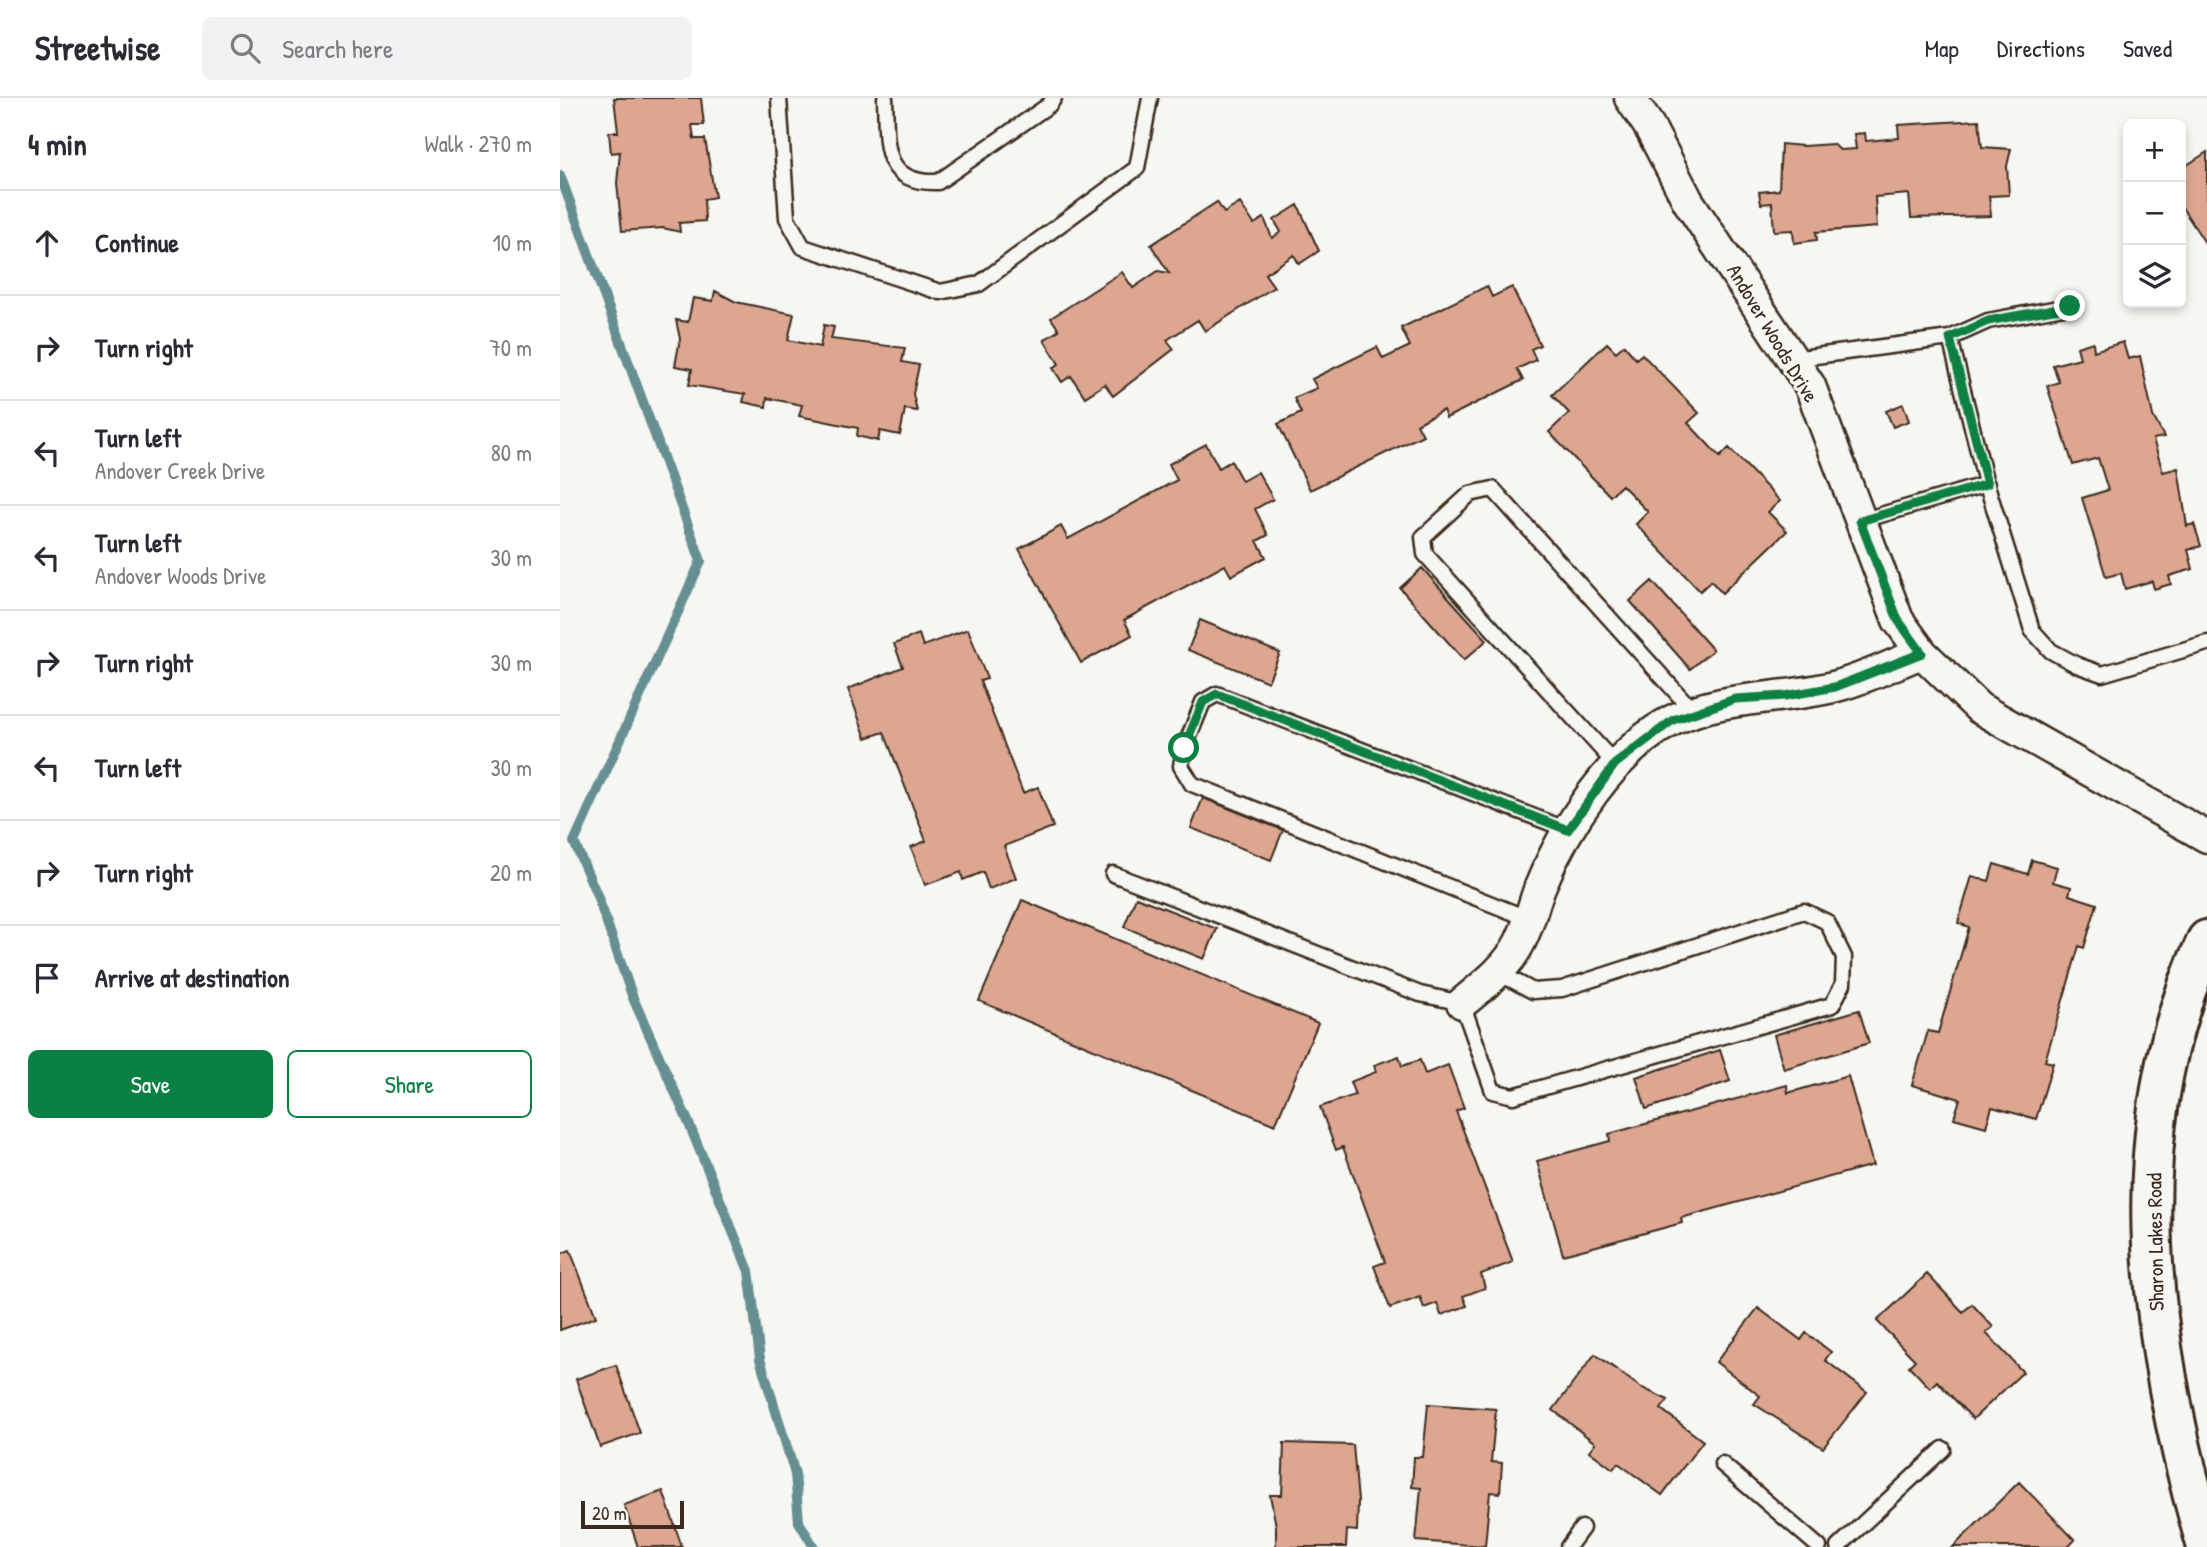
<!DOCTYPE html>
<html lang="en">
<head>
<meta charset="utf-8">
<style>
	body { margin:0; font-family:"Patrick Hand",sans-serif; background:#f2f2f3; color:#2b2b33 }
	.controls { position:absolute; right:21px; top:21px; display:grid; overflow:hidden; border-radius:10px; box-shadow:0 4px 10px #0003 }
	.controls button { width:63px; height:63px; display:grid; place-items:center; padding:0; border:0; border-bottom:2px solid #e1e1e2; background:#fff; color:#2b2b33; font:35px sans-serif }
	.scale { position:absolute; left:21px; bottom:18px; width:103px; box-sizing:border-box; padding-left:7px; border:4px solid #3b2a1e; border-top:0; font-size:19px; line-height:24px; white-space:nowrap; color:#3b2a1e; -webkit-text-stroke:5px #f6f6f2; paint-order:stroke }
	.stop { position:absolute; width:21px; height:21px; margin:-16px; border:5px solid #0b8043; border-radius:50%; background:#fff }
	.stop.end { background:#0b8043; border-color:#fff; box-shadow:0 2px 7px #0008 }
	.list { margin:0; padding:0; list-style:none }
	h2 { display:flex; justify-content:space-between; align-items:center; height:91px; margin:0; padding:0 28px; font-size:30px }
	h2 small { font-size:23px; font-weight:400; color:#7c7c81 }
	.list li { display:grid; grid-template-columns:46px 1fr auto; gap:21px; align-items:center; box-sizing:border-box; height:105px; padding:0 28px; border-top:2px solid #e1e1e2 }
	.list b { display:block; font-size:26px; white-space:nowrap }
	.list p { margin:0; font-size:23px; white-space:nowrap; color:#7c7c81 }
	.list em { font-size:23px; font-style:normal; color:#7c7c81 }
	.actions { display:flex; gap:14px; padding:21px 28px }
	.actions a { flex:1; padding:16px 0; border:2px solid #0b8043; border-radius:10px; text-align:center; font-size:24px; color:#0b8043 }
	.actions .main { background:#0b8043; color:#fff }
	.icon { flex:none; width:38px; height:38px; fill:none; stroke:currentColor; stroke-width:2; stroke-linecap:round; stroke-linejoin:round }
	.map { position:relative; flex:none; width:1647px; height:1449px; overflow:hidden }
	header { display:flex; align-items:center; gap:42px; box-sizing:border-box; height:98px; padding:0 35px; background:#fff; border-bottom:2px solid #e1e1e2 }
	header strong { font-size:33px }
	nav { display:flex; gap:38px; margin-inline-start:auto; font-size:24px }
	.search { width:490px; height:63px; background:#f2f2f3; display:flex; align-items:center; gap:18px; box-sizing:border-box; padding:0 24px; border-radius:10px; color:#7c7c81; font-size:26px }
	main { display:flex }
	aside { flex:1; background:#fff }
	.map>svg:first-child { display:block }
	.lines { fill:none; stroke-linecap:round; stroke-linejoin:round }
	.stream { stroke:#668f92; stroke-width:10 }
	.building { fill:#dca691; stroke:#3b2a1e; stroke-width:2 }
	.lane-casing { stroke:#3b2a1e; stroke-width:19 }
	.street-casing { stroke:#3b2a1e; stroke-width:35 }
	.secondary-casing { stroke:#3b2a1e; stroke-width:44 }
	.lane { stroke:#f6f6f2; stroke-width:14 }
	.street { stroke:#f6f6f2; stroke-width:30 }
	.secondary { stroke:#f6f6f2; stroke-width:38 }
	.route { stroke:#0b8043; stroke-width:9 }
	.labels { text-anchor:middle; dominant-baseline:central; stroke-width:6; stroke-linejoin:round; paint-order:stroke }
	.street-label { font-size:21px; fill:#3b2a1e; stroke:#f6f6f2 }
</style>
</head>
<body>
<header>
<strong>Streetwise</strong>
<div class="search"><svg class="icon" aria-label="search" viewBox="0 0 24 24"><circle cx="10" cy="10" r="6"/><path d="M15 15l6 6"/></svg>Search here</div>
<nav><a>Map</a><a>Directions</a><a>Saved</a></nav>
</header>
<main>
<aside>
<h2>4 min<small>Walk · 270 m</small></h2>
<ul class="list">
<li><svg class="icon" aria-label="ahead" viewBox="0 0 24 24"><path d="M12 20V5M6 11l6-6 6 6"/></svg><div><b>Continue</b></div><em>10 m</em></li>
<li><svg class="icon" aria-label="right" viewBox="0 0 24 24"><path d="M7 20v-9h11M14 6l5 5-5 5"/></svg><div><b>Turn right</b></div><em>70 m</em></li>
<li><svg class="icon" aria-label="left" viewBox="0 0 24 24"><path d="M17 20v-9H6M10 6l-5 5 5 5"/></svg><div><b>Turn left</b><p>Andover Creek Drive</p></div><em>80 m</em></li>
<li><svg class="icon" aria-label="left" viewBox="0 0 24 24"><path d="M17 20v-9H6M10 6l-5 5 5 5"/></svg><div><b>Turn left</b><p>Andover Woods Drive</p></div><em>30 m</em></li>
<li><svg class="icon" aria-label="right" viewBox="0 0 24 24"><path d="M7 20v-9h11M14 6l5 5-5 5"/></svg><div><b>Turn right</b></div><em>30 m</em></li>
<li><svg class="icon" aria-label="left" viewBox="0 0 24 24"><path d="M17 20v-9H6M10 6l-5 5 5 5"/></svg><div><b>Turn left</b></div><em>30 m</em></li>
<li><svg class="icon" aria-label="right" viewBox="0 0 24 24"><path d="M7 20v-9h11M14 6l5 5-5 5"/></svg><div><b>Turn right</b></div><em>20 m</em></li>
<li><svg class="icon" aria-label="arrive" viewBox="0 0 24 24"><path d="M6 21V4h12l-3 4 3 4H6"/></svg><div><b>Arrive at destination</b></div></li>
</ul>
<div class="actions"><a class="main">Save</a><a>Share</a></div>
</aside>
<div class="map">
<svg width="1647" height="1449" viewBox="0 0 1647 1449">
	<rect width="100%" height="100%" fill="#f6f6f2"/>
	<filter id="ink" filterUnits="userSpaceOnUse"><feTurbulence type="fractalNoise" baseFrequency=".0143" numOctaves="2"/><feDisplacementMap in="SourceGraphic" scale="14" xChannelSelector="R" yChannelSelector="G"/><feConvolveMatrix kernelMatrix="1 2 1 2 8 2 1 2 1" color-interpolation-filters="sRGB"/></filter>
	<g filter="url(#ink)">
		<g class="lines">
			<path class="stream" d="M 0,77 L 141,463 L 14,744 L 37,797 L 73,900 L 127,1021 L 189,1173 L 200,1261 L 235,1376 L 239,1424 L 254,1449"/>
		</g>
		<path class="building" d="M 54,0 L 141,0 L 144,27 L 132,27 L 134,41 L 145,41 L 155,99 L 144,101 L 145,123 L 119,125 L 120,134 L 103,130 L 62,133 L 57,85 L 60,54 L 51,55 L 49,34 L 58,34 Z
			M 1419,22 L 1422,49 L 1451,51 L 1447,68 L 1449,97 L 1429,98 L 1431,118 L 1351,120 L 1349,96 L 1315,99 L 1317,129 L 1256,134 L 1257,142 L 1234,145 L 1233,132 L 1214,133 L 1212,105 L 1201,106 L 1199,94 L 1219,92 L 1221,46 L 1243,48 L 1273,46 L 1280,52 L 1296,51 L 1294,36 L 1305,35 L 1306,43 L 1339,40 L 1338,27 Z
			M 1647,54 L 1647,148 L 1621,108 L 1621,71 Z
			M 657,104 L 664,115 L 680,105 L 694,126 L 704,120 L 712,140 L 721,134 L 714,122 L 738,107 L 759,153 L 739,166 L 734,157 L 705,176 L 714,189 L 645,233 L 638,222 L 607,242 L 614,251 L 553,298 L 545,286 L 525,299 L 511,278 L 502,284 L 493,270 L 499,266 L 484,242 L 499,232 L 491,220 L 562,174 L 573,190 L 598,173 L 609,175 L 591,147 Z
			M 927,188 L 932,199 L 952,189 L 980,247 L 971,251 L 976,262 L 957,271 L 963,282 L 886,320 L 883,312 L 857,326 L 863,337 L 750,392 L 718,326 L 741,315 L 734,300 L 757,290 L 752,281 L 817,249 L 823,261 L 850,248 L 841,230 Z
			M 155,193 L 176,204 L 234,216 L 228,242 L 260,249 L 264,227 L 274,229 L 271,241 L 345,250 L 342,264 L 359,267 L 353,296 L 357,313 L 345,311 L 340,337 L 320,333 L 318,343 L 297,338 L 298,330 L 239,318 L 242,307 L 207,300 L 206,309 L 183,304 L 185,296 L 129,287 L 132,271 L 115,268 L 120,241 L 116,222 L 128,224 L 133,200 L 153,203 Z
			M 1533,244 L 1534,253 L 1563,244 L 1568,261 L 1580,258 L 1593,318 L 1604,339 L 1593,341 L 1603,374 L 1618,370 L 1627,428 L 1634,426 L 1641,448 L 1628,452 L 1633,471 L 1609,478 L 1611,486 L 1594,491 L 1592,483 L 1565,491 L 1561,475 L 1546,479 L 1522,400 L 1548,392 L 1538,360 L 1513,367 L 1487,288 L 1499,284 L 1493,267 L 1520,260 L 1517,249 Z
			M 1047,245 L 1056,254 L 1064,247 L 1076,261 L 1082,256 L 1139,315 L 1128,325 L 1160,359 L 1169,350 L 1220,403 L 1208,414 L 1227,433 L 1162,495 L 1151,483 L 1140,493 L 1076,426 L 1088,414 L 1062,387 L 1050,398 L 989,334 L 1009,315 L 992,297 Z
			M 1343,306 L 1349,323 L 1333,329 L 1326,313 Z
			M 646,346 L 659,370 L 671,363 L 682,383 L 698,374 L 713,401 L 695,411 L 708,437 L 697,443 L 706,459 L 671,478 L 665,467 L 564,522 L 572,537 L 521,565 L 459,451 L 501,428 L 508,441 L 617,382 L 609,366 Z
			M 862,470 L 927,542 L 904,562 L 840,490 Z
			M 1092,483 L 1153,552 L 1130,571 L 1070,503 Z
			M 640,522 L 720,555 L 708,584 L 628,552 Z
			M 408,531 L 427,581 L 420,583 L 463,695 L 478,689 L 493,729 L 444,748 L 456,780 L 429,791 L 423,774 L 403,782 L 401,774 L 365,787 L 351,749 L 366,743 L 324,634 L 306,640 L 288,591 L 343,569 L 334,546 L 359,536 L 363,548 Z
			M 643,700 L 723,732 L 711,762 L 631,730 Z
			M 1472,762 L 1497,769 L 1493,784 L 1511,789 L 1509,797 L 1537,806 L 1524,850 L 1519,848 L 1485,963 L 1493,965 L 1476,1021 L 1432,1009 L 1426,1029 L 1394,1020 L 1400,1001 L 1352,987 L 1368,933 L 1378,935 L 1409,829 L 1398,825 L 1412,778 L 1429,783 L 1434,766 L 1468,776 Z
			M 576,799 L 657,831 L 644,861 L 564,829 Z
			M 462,802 L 758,925 L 715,1027 L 419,903 Z
			M 1299,912 L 1309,945 L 1224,971 L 1214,937 Z
			M 1160,952 L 1170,983 L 1086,1011 L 1076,979 Z
			M 839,958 L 842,968 L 860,962 L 865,976 L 888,967 L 904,1010 L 896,1013 L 953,1164 L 921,1176 L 925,1190 L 903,1198 L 907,1208 L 881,1217 L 877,1205 L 864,1210 L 860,1199 L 830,1210 L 814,1168 L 825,1164 L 783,1049 L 776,1052 L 760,1009 L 795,997 L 790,984 L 816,974 L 814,967 Z
			M 1288,978 L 1313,1067 L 1121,1120 L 1122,1125 L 1003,1157 L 977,1063 L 1050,1043 L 1049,1036 L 1227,987 L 1228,995 Z
			M 10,1152 L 36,1219 L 0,1232 L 0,1156 Z
			M 1367,1176 L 1403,1214 L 1412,1206 L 1433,1229 L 1426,1235 L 1463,1274 L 1413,1321 L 1377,1283 L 1370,1290 L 1349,1268 L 1355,1262 L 1317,1223 Z
			M 1198,1210 L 1241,1242 L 1246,1235 L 1271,1254 L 1265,1262 L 1307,1294 L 1263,1350 L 1194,1306 L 1200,1298 L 1156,1264 Z
			M 1035,1256 L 1080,1289 L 1108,1302 L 1101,1311 L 1143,1343 L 1102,1397 L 1058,1365 L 1053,1371 L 1029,1353 L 1035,1345 L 993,1312 Z
			M 56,1267 L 80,1335 L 40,1349 L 16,1281 Z
			M 868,1306 L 936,1311 L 931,1364 L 942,1365 L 940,1395 L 930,1394 L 925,1448 L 856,1443 L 861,1390 L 852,1389 L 854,1359 L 863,1359 Z
			M 724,1345 L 793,1347 L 798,1403 L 797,1433 L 787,1432 L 786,1449 L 716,1449 L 716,1428 L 710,1397 L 722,1397 Z
			M 1459,1384 L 1515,1442 L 1508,1449 L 1393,1449 Z
			M 103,1393 L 122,1449 L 78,1449 L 64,1407 Z"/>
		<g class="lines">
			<defs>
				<path id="lane" d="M 219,0 L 227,120 L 243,149 L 380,194 L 419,186 L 577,70 L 590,0
					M 325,0 C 327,44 320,86 378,84 L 489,7 L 494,0
					M 1390,240 L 1428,223 L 1509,208
					M 1233,261 L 1390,240 L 1425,381 L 1472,532 L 1491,553 L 1517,567 L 1542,576 L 1647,545
					M 1300,423 L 1427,386
					M 1055,666 L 865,456 L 863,439 L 910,396 L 933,391 L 1134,614
					M 553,776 L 860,896 L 902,905 L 933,993 L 953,998 L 1272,907 L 1283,886 L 1284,859 L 1267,824 L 1244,813 L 1002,891 L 973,893 L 939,875
					M 969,821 L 632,686 L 621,668 L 624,651 L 643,604 L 657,596 L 1008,732
					M 1162,1366 L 1259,1449
					M 1008,1449 L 1022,1430
					M 1278,1449 L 1383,1351"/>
				<path id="street" d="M 1070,0 L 1089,28 L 1128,103 L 1250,288 L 1338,522 L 1362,555 L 1419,610 L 1647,739
					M 902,905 C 924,887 947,870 960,844 C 969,827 973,807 980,789 C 1005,728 1053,653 1113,622 C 1163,597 1220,602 1273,589 C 1303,582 1333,566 1362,555"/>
				<path id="secondary" d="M 1647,1449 C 1590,1254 1557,1033 1647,842"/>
			</defs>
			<use href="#lane" class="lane-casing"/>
			<use href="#street" class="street-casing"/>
			<use href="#secondary" class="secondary-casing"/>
			<use href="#lane" class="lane"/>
			<use href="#street" class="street"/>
			<use href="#secondary" class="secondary"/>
		</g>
	</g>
	<g class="lines" filter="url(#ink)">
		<path class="route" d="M 624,650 L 643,604 L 657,596 L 1008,732 L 1055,666 L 1113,622 L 1175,601 L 1225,598 L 1275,589 L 1362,555 L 1338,522 L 1300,423 L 1427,386 L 1390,240 L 1428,223 L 1510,208"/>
	</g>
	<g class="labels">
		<g class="street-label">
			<text transform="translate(1213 235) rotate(59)">Andover Woods Drive</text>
			<text transform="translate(1595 1144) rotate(-91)">Sharon Lakes Road</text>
		</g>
	</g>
</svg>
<div class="controls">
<button>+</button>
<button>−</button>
<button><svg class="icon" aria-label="layers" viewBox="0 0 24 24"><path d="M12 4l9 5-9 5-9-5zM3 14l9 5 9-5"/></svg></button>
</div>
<div class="scale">20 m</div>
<div class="stop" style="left:624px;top:650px"></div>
<div class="stop end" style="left:1510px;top:208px"></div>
</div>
</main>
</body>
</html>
